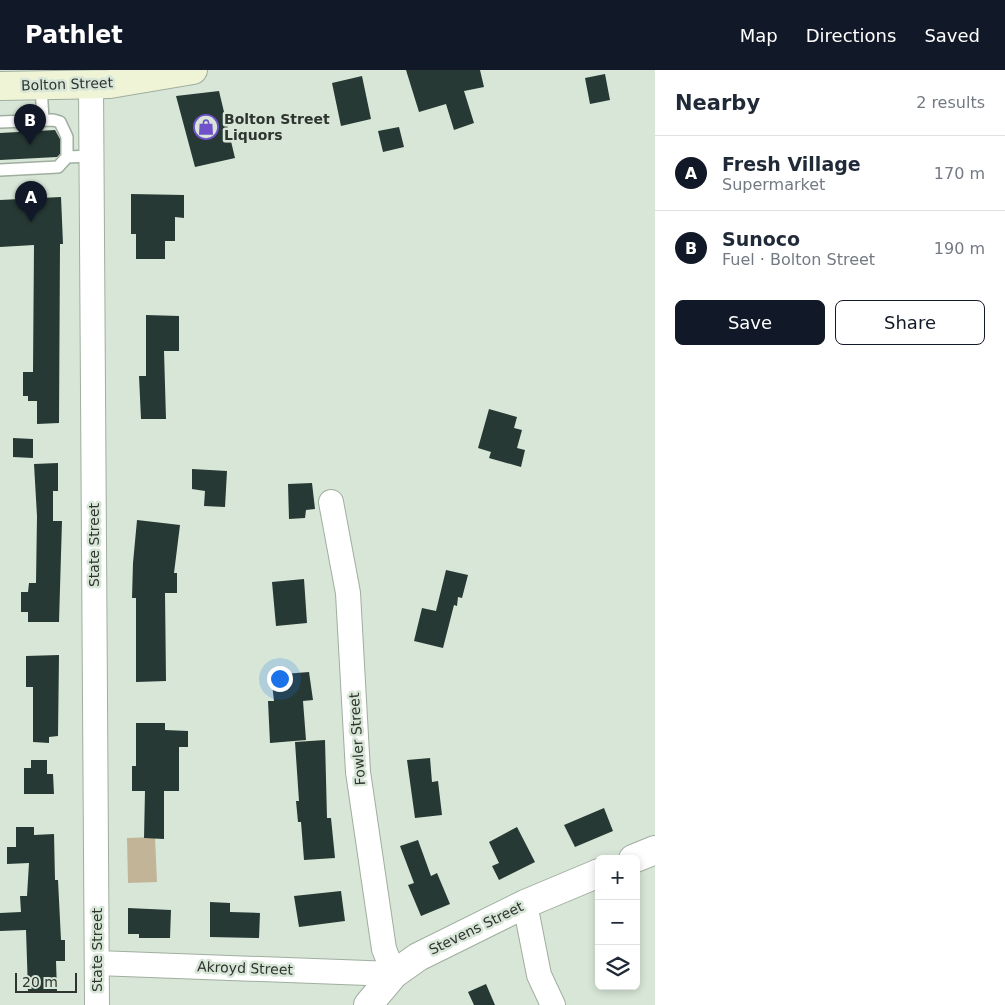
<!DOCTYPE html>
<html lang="en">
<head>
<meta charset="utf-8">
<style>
	body { margin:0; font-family:"DejaVu Sans",sans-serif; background:#f2f2f3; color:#1f2937 }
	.controls { position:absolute; right:15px; bottom:15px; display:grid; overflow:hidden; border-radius:8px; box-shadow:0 2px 8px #0003 }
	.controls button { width:45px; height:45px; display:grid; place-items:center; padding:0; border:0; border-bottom:1px solid #e0e1e3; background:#fff; color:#1f2937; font:25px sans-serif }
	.scale { position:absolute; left:15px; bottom:12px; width:62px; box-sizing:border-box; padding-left:5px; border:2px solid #2f342f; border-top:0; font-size:14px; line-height:18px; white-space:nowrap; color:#2f342f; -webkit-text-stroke:4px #d7e6d7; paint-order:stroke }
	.you { position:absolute; left:279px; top:608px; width:18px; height:18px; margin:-12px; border:4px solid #fff; border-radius:50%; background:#1a73e8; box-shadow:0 0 0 8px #1a73e833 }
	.badge { display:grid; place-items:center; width:32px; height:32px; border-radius:50%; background:#111827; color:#fff; font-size:16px; font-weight:700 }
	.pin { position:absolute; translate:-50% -41px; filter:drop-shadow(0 1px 2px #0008) }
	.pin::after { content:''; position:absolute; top:26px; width:18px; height:15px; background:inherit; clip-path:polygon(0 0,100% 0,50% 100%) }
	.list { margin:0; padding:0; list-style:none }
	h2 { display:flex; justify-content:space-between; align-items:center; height:65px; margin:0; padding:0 20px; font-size:21px }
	h2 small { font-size:16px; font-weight:400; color:#747a83 }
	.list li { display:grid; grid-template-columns:32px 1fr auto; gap:15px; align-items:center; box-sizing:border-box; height:75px; padding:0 20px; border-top:1px solid #e0e1e3 }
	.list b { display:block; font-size:19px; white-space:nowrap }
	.list p { margin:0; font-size:16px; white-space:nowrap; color:#747a83 }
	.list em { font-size:16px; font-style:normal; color:#747a83 }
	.actions { display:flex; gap:10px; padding:15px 20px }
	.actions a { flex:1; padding:11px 0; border:1px solid #111827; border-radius:8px; text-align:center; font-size:18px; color:#111827 }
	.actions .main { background:#111827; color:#fff }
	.icon { flex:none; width:28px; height:28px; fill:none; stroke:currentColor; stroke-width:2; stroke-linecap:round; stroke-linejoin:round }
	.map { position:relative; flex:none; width:655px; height:935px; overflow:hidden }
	header { display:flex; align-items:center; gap:30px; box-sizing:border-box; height:70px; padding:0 25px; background:#111827; color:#fff }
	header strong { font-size:24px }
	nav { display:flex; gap:28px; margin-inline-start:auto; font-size:18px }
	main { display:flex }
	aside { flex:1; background:#fff }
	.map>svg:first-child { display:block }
	.green { fill:#c2b497 }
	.building { fill:#273934 }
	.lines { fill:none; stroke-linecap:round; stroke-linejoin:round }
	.service-casing { stroke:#a0ae9f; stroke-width:14 }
	.minor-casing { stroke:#a0ae9f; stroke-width:26 }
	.tertiary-casing { stroke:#a0ae9f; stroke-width:30 }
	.secondary-casing { stroke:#a0ae9f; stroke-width:30 }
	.service { stroke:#fff; stroke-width:11 }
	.minor { stroke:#fff; stroke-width:24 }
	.tertiary { stroke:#fff; stroke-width:28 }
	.secondary { stroke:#f0f4d7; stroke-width:28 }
	.labels { text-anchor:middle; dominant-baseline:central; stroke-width:5; stroke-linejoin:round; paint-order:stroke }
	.street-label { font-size:14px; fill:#2f342f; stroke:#d7e6d7 }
	.poi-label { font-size:14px; font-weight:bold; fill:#2f342f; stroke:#d7e6d7; text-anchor:start }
</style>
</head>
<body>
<header>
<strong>Pathlet</strong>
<nav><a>Map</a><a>Directions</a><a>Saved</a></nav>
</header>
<main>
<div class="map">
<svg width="655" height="935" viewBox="0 0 655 935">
	<rect width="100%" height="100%" fill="#d7e6d7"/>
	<path class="green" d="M 155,767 L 157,812 L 128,813 L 127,768 Z"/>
	<path class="building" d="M 406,0 L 480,0 L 484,17 L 464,21 L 474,53 L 454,60 L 446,34 L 419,42 Z
		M 605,4 L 610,30 L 590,34 L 585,8 Z
		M 362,6 L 371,49 L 341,56 L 332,13 Z
		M 219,21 L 235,88 L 195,97 L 176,26 Z
		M 399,57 L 404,77 L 383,82 L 378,61 Z
		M 55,60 L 60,69 L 60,84 L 57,87 L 0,90 L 0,63 Z
		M 131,124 L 184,125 L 184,148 L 175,147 L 175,171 L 165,171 L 165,189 L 136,189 L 136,164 L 131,164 Z
		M 61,127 L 63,174 L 60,174 L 59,353 L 37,354 L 37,331 L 28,331 L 28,326 L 23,326 L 23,302 L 33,302 L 34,175 L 0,177 L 0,130 Z
		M 146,245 L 179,246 L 179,281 L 164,281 L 166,349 L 141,349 L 139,306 L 146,306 Z
		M 489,339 L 517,347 L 514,358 L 522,360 L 517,378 L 525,380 L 521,397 L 489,388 L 491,382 L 478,378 Z
		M 13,368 L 33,369 L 33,388 L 13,387 Z
		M 58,393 L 58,421 L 53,421 L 53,451 L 62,451 L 59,552 L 28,552 L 28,542 L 21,542 L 21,522 L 28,522 L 29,513 L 36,513 L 37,446 L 34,394 Z
		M 192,399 L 227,401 L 225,437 L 204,436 L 205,421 L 192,419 Z
		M 312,413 L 315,439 L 306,440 L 305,448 L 289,449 L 288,414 Z
		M 137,450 L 180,455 L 174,503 L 177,503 L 177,523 L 165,523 L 166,611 L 136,612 L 136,528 L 132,528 L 133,493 Z
		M 446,500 L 468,505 L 462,528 L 458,527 L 457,536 L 454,535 L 443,578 L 414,571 L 422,538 L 436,541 Z
		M 304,509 L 307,553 L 276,556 L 272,512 Z
		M 59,585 L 58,666 L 49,667 L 49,673 L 33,672 L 33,617 L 26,617 L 26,586 Z
		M 309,602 L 313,630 L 303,631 L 306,670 L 270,673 L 268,631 L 274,631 L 271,605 Z
		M 136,653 L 165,653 L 165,660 L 188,661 L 188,677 L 179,677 L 179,721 L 164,721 L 164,769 L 144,768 L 145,721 L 132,721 L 132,696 L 136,696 Z
		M 325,670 L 327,748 L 331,748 L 335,788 L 304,790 L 301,752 L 298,752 L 296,731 L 299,731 L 295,672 Z
		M 430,688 L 432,712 L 438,711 L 442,745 L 415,748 L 407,690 Z
		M 31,690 L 47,690 L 47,704 L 53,704 L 54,724 L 24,724 L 24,698 L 31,698 Z
		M 604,738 L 613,761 L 575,777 L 564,755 Z
		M 16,757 L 34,757 L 34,765 L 54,764 L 55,810 L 58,810 L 61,870 L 65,870 L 65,891 L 56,891 L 57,921 L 28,921 L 26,860 L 0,861 L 0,843 L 21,842 L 20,826 L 27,826 L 29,793 L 7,794 L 7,777 L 16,777 Z
		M 517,757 L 535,792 L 499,810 L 492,796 L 499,793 L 489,772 Z
		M 418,770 L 431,806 L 437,803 L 450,834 L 421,846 L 408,815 L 414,813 L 400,776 Z
		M 341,821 L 345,851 L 299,857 L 294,826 Z
		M 210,832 L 230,833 L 230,842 L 260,843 L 259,868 L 210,867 Z
		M 128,838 L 171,840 L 170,868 L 139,868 L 139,864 L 128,864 Z
		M 486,914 L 495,935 L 474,935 L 468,922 Z"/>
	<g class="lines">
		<defs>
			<path id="service" d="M 41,16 L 43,50
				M 0,52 L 53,50 L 60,52 L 67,67 L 67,87
				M 0,100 L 58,97 L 67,87 L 92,86"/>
			<path id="minor" d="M 91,15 L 97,935
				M 525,834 L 539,905 L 553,935
				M 97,893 L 394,904 L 384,879 L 358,702 L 348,523 L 331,432"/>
			<path id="tertiary" d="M 633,789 L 655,780
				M 368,935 L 394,904 L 418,887 L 525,834 L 599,803"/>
			<path id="secondary" d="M 0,16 L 110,14 L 193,0"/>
		</defs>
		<use href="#service" class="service-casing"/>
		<use href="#minor" class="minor-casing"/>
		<use href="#tertiary" class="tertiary-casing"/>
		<use href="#secondary" class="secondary-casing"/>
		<use href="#service" class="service"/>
		<use href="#minor" class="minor"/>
		<use href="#tertiary" class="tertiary"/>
		<use href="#secondary" class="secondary"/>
	</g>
	<defs>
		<symbol id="shop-ring" viewBox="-11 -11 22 22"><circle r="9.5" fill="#d7e6d7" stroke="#7051ca" stroke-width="1.5"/><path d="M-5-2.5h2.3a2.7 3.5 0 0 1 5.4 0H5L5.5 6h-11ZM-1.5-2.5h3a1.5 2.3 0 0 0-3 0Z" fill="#7051ca"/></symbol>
	</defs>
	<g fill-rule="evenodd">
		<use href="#shop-ring" x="192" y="43" width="28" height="28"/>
	</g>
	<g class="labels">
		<g class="street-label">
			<text transform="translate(67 14) rotate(-2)">Bolton Street</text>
			<text transform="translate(94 475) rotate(-90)">State Street</text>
			<text transform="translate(357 669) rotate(-94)">Fowler Street</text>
			<text transform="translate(476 858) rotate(-26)">Stevens Street</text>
			<text transform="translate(97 880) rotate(-90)">State Street</text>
			<text transform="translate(245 898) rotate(2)">Akroyd Street</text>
		</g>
		<g class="poi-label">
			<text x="224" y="49">Bolton Street<tspan x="224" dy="16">Liquors</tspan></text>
		</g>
	</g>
</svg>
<div class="controls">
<button>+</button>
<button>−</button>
<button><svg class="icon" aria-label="layers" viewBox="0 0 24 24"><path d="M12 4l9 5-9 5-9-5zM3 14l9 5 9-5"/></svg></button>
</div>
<div class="scale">20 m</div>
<div class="you"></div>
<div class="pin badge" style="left:31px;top:152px">A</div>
<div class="pin badge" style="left:30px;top:75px">B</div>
</div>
<aside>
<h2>Nearby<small>2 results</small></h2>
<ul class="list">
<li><span class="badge">A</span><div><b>Fresh Village</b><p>Supermarket</p></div><em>170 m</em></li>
<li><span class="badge">B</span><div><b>Sunoco</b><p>Fuel · Bolton Street</p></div><em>190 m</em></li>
</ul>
<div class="actions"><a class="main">Save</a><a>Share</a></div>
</aside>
</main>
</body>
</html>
